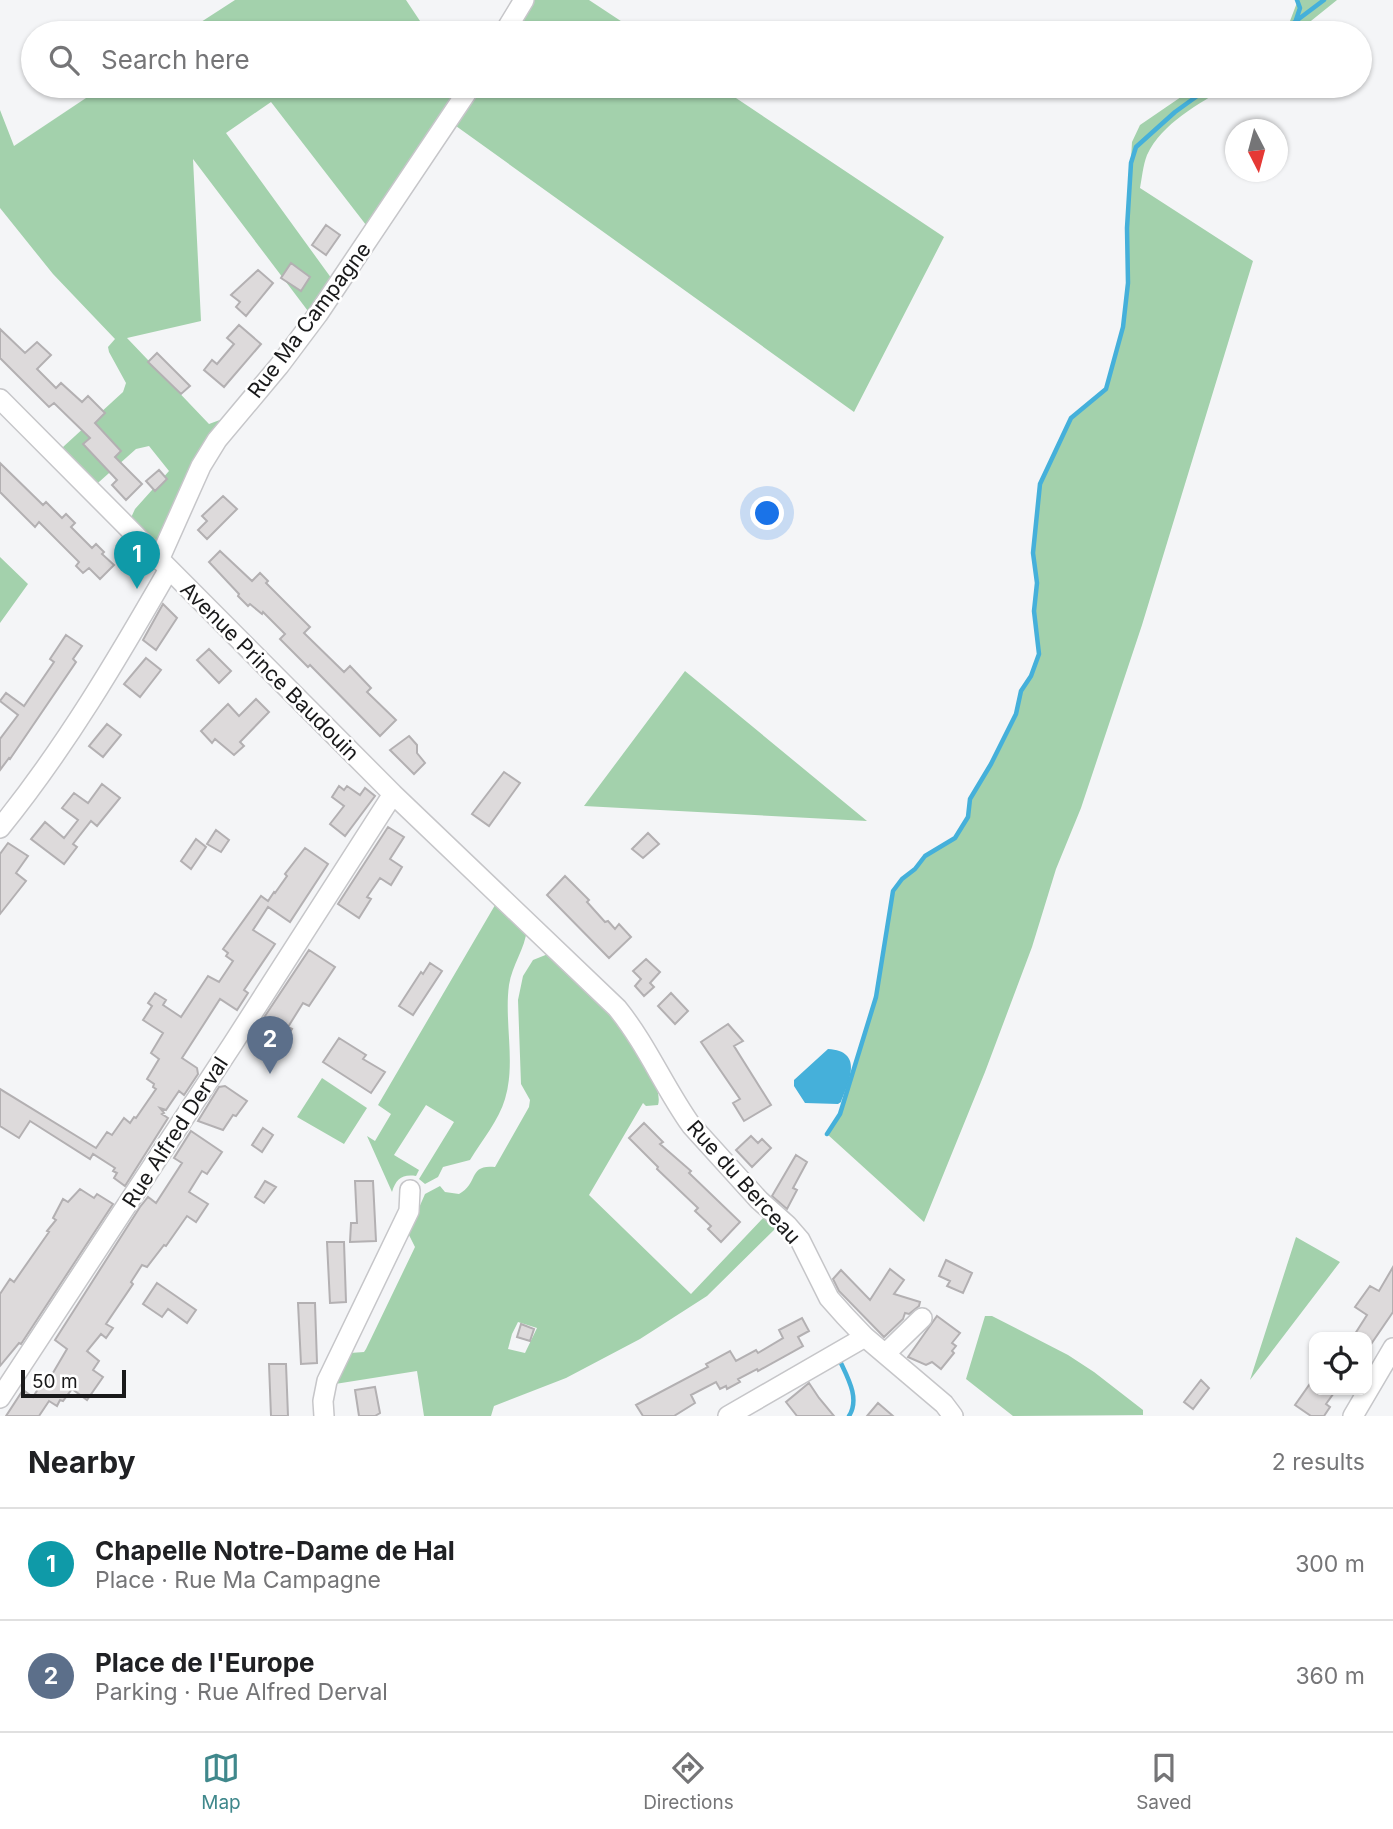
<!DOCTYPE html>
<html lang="en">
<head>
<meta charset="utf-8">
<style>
	body { margin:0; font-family:Inter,sans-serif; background:#f6f6f6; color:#202124 }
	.controls { position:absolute; right:21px; bottom:21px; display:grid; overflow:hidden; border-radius:14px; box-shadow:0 2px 5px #0004 }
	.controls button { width:63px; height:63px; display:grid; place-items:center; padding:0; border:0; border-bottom:2px solid #e0e0e0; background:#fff; color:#202124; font:35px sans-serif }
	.compass { position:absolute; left:1225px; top:119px; width:63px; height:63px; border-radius:50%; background:#fff; box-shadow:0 2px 5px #0004; rotate:174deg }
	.scale { position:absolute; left:21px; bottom:18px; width:105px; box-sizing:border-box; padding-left:7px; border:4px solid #19191a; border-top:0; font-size:19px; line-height:24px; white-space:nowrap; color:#19191a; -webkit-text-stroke:5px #fff; paint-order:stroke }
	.you { position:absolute; left:768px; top:514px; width:24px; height:24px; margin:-18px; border:5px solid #fff; border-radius:50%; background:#1a73e8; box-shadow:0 0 0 10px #1a73e833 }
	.badge { display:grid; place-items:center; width:46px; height:46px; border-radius:50%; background:#40888c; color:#fff; font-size:23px; font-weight:700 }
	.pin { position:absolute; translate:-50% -58px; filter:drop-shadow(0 2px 4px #0008) }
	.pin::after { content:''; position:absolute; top:37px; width:24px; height:21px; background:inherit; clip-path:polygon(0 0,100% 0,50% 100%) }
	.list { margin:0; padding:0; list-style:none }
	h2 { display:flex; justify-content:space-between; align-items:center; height:91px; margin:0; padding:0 28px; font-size:30px }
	h2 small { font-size:23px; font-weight:400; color:#757577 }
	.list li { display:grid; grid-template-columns:46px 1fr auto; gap:21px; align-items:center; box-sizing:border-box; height:112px; padding:0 28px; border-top:2px solid #e0e0e0 }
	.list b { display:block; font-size:26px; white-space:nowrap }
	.list p { margin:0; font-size:23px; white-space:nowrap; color:#757577 }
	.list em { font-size:23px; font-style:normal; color:#757577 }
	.icon { flex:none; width:38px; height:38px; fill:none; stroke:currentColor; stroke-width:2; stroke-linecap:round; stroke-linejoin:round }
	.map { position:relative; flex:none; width:1393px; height:1416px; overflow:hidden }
	.search { position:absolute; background:#fff; box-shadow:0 2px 5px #0004; left:21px; right:21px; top:21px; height:77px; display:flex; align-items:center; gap:18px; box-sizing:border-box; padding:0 24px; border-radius:38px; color:#757577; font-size:26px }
	.sheet { height:315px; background:#fff }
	nav { display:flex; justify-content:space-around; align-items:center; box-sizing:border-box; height:98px; border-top:2px solid #e0e0e0; background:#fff; font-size:19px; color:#757577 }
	nav a { display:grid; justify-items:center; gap:4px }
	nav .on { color:#40888c }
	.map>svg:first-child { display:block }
	.green { fill:#a3d1ac; fill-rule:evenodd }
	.water { fill:#45b0da }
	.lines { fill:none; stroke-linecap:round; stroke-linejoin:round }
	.stream { stroke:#45b0da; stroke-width:4.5 }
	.building { fill:#dddadb; stroke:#b3b0b2; stroke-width:2 }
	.minor-casing { stroke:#c6c6c9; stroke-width:22 }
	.minor { stroke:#fff; stroke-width:19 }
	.labels { text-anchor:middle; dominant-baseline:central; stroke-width:5; stroke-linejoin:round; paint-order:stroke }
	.street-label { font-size:21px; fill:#19191a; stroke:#fff }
</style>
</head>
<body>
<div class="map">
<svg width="1393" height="1416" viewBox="0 0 1393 1416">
	<rect width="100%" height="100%" fill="#f4f5f7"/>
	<path class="green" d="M 235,0 L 406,0 L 428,33 L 184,33 Z
		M 524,0 L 589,0 L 639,33 L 504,33 Z
		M 1298,0 L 1337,0 L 1296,33 L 1272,33 L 1290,21 Z
		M 104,86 L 718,86 L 944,237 L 854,412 L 449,121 L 373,234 L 271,102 L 226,133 L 337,286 L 314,319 L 193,159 L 201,321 L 127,338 L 209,424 L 236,414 L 159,560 L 129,522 L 135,509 L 169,471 L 149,446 L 136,449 L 90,490 L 60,460 L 63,447 L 123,392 L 126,383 L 109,352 L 108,347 L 115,339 L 53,274 L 0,208 L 0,110 L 14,146 Z
		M 1197,86 L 1228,86 C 1199,104 1162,123 1147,155 C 1143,165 1142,178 1140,188 L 1253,261 L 1142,625 L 1081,808 L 1056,869 L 1032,947 L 985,1072 L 924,1222 L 827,1134 L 840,1114 L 876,997 L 893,891 L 902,879 L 915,869 L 925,856 L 955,838 L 968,817 L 970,799 L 991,764 L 1016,714 L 1021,691 L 1031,676 L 1039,654 L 1034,611 L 1037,583 L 1033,553 L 1040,484 L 1071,418 L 1106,389 L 1115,358 L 1123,327 L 1128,283 L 1127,228 L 1132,142 L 1140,125 Z
		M 0,557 L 28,584 L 0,623 Z
		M 685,671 L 867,821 L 584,806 Z
		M 498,900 L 527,929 C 525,949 512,965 509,985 C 504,1022 516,1063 505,1099 C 499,1120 482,1140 470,1160 L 443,1167 L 438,1177 L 425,1184 L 419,1179 L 454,1122 L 426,1105 L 394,1155 L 419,1170 L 416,1176 C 402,1174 396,1179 392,1192 L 367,1136 L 375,1141 L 391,1114 L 378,1105 Z
		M 553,952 C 577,978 668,1072 658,1105 L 646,1106 L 643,1103 L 589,1195 L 691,1294 L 764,1217 L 777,1227 L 707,1296 L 640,1339 L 566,1378 L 494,1406 L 491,1416 L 424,1416 L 417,1371 L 335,1384 L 350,1353 L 364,1352 L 366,1349 L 415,1247 L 408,1233 L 425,1194 L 440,1186 L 445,1192 L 459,1194 C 479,1183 468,1164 495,1167 L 529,1107 L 530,1100 L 521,1084 L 518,1000 L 523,976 L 533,960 ZM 518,1322 L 537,1328 L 525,1353 L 508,1349 L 512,1334 Z
		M 322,1078 L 367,1108 L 344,1144 L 297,1117 Z
		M 1296,1237 L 1340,1262 L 1250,1380 Z
		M 985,1316 L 992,1316 L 1068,1355 L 1094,1372 L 1143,1410 L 1143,1415 L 1013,1416 L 966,1379 Z"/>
	<path class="water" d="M 828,1049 C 864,1051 849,1081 841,1102 L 838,1104 L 805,1103 L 794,1086 L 794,1080 Z"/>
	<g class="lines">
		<path class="stream" d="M 1296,20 L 1300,8 L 1297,0
			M 1280,33 L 1324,0
			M 827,1134 L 840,1114 L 876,997 L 893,891 L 902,879 L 915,869 L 925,856 L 955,838 L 968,817 L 970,799 L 991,764 L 1016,714 L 1021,691 L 1031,676 L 1039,654 L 1034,611 L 1037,583 L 1033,553 L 1040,484 L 1071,418 L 1106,389 L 1123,327 L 1128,283 L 1127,228 L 1131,163 L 1136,147 L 1175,112 L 1211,86
			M 840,1361 C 848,1378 860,1399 849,1416"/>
	</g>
	<path class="building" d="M 326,225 L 340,235 L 326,255 L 312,245 Z
		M 291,263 L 310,277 L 301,291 L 281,278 Z
		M 258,270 L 273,283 L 246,316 L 236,307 L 240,302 L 231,295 Z
		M 239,325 L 261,344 L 224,387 L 204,370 L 212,360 L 217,364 L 234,344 L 227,338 Z
		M 0,329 L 25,353 L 37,342 L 51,355 L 37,369 L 56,388 L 61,383 L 82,402 L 88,396 L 105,413 L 95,423 L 121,451 L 115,457 L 142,484 L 126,500 L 112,485 L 117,480 L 83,444 L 90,438 L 54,403 L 49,407 L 0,358 Z
		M 157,353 L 190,386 L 181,394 L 148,362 Z
		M 0,463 L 43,505 L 46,502 L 62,518 L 66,514 L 75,523 L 71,527 L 92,548 L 96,544 L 104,552 L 102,554 L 114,565 L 100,579 L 89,568 L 83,573 L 76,566 L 79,562 L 39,522 L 35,527 L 0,492 Z
		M 159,470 L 167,479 L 155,491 L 146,481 Z
		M 223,496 L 237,509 L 207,539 L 198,530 L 207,521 L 202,516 Z
		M 220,551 L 252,581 L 260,573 L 268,581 L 266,583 L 310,627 L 304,633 L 344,672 L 350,666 L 371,688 L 367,692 L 396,720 L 380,736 L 310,665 L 308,667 L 280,639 L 285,634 L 263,612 L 262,614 L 250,604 L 248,606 L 238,596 L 239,594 L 209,562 Z
		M 163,604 L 177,618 L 156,650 L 143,640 Z
		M 66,635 L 82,646 L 73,659 L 76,662 L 10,759 L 9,758 L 0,770 L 0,739 L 18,715 L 0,701 L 6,693 L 24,706 L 54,662 L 50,659 Z
		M 209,649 L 231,671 L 219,683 L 197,660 Z
		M 146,658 L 161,670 L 140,697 L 124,684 Z
		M 256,699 L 269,712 L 240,742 L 244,746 L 234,755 L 215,739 L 212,743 L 201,731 L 228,704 L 239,716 Z
		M 107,724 L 121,735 L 103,757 L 89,746 Z
		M 409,736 L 417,745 L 417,753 L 425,763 L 414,774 L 390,750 Z
		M 504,772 L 520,783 L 489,826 L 472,814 Z
		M 102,784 L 120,798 L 97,826 L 91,821 L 73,844 L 77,847 L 64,864 L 31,839 L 45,822 L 64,838 L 78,820 L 62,808 L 74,793 L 88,803 Z
		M 339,786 L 344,790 L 347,786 L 360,795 L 365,788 L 375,796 L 345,836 L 330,824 L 344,806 L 332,797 Z
		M 388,827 L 404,837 L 390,859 L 402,867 L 391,885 L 380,878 L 367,897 L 371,899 L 359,918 L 338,904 Z
		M 216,830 L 229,840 L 221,852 L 207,844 Z
		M 648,833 L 659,844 L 643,858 L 632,849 Z
		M 196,839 L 206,847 L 191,869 L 181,861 Z
		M 8,843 L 28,856 L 16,873 L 26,881 L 0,914 L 0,854 Z
		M 305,848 L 328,864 L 290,922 L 268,907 L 253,930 L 275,944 L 244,990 L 248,993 L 237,1010 L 220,999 L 182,1058 L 197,1068 L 198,1074 L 184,1095 L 179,1091 L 166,1110 L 160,1108 L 164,1113 L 162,1114 L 168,1118 L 125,1186 L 114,1178 L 117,1173 L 113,1171 L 115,1168 L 93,1154 L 90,1159 L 30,1121 L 19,1138 L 0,1126 L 0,1089 L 96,1148 L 107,1132 L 112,1135 L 124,1118 L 130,1123 L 134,1117 L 136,1118 L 156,1089 L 153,1087 L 154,1084 L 147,1079 L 159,1059 L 151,1053 L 163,1033 L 143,1020 L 152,1006 L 148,1003 L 155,993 L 166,1000 L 163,1005 L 181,1017 L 208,976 L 219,982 L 233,961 L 226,956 L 228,953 L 223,949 L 261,896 L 268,901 L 274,892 L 275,893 L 287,876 L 285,874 Z
		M 565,876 L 589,900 L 587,902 L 605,922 L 608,921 L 615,929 L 619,924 L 631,937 L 609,958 L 547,895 Z
		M 309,950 L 335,967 L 309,1006 L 303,1003 L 288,1027 L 292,1029 L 283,1042 L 262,1028 L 261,1022 Z
		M 646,959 L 660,972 L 650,983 L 654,987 L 644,996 L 635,986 L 641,979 L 633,971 Z
		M 430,963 L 442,971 L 413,1015 L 399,1006 L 421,972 L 423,974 Z
		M 671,993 L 688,1011 L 675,1024 L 658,1006 Z
		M 728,1024 L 743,1041 L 734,1046 L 771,1105 L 744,1121 L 733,1103 L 740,1099 L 701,1042 Z
		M 339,1038 L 366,1055 L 363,1059 L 385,1072 L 371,1093 L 323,1062 Z
		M 225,1086 L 247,1101 L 236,1116 L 233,1115 L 223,1130 L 198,1121 L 219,1087 Z
		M 644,1123 L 663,1142 L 660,1144 L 691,1171 L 689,1173 L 740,1222 L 721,1242 L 708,1229 L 711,1226 L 695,1211 L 698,1208 L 657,1169 L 658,1167 L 629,1138 Z
		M 263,1128 L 273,1135 L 262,1152 L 252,1145 Z
		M 191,1131 L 222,1152 L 207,1174 L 202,1171 L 189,1192 L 208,1204 L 196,1222 L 187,1216 L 166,1246 L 164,1245 L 147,1267 L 142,1265 L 131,1282 L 133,1284 L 106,1324 L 113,1328 L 106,1338 L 101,1334 L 87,1351 L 99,1361 L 93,1370 L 103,1377 L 87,1400 L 72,1389 L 63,1401 L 60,1400 L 57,1406 L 49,1401 L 39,1416 L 6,1416 L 23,1390 L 33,1397 L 43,1381 L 47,1383 L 67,1349 L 55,1340 L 140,1207 L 148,1197 L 156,1203 L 182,1163 L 174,1158 Z
		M 751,1136 L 758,1143 L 762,1139 L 771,1148 L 752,1167 L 736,1150 Z
		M 796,1155 L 807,1162 L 793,1188 L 797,1190 L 787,1209 L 772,1196 Z
		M 265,1181 L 276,1187 L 264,1203 L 255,1197 Z
		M 355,1181 L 373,1181 L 376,1241 L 350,1242 L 351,1223 L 357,1223 Z
		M 80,1189 L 94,1198 L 97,1194 L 113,1204 L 21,1344 L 19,1343 L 0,1366 L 0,1294 L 10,1279 L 14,1282 L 49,1232 L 47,1231 L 56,1220 L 53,1218 L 63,1199 L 68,1202 Z
		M 327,1242 L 344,1242 L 346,1302 L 330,1303 Z
		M 946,1260 L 972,1273 L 963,1293 L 947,1286 L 950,1281 L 939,1276 Z
		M 1393,1267 L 1393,1312 L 1367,1350 L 1367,1337 L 1353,1337 L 1367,1315 L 1355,1307 L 1370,1286 L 1379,1291 Z
		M 890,1269 L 904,1280 L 894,1294 L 920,1302 L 919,1306 L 909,1314 L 905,1313 L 903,1319 L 884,1337 L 839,1291 L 833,1279 L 841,1270 L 870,1300 Z
		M 157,1283 L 196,1310 L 187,1323 L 168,1309 L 162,1317 L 143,1304 Z
		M 298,1303 L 315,1303 L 317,1363 L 301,1364 Z
		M 937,1316 L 960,1333 L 952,1343 L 956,1346 L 952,1351 L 954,1353 L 941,1369 L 932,1362 L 926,1365 L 908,1357 Z
		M 802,1318 L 809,1331 L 798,1337 L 803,1346 L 758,1371 L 757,1369 L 738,1379 L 740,1382 L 727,1389 L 726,1386 L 720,1389 L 716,1382 L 691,1395 L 695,1403 L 674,1416 L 643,1416 L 636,1405 L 708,1367 L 706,1364 L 730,1351 L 736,1361 L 756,1350 L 758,1353 L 783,1338 L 779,1330 Z
		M 521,1324 L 534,1329 L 530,1341 L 517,1337 Z
		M 269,1364 L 286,1364 L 288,1416 L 271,1416 Z
		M 1314,1378 L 1314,1390 L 1336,1390 L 1326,1404 L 1330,1407 L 1324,1416 L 1311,1416 L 1295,1405 Z
		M 1201,1380 L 1209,1388 L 1193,1409 L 1184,1402 Z
		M 809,1383 L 819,1398 L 834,1416 L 797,1416 L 786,1402 Z
		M 375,1387 L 380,1413 L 375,1416 L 359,1416 L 355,1390 Z
		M 878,1403 L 893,1416 L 867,1416 Z"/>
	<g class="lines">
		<defs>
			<path id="minor" d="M 504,33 L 524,0
				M 0,399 L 393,794 L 617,1008 C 647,1045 664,1087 691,1125 L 759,1200 L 787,1225 L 800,1240 L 829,1298 L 845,1316 L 865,1337 L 944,1404 L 953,1416
				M 159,560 L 201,466 L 217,440 L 279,366 L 318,314 L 471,86
				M 0,828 C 65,748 118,658 169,569
				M 885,1354 L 922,1318
				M 0,1398 L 232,1045 L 393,794
				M 324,1416 L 323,1401 L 327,1381 L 409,1211 L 410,1190
				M 728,1416 L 865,1337
				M 1353,1416 L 1393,1348"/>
		</defs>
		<use href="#minor" class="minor-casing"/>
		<use href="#minor" class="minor"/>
	</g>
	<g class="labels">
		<g class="street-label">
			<text transform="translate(309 320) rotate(-53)">Rue Ma Campagne</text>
			<text transform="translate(270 671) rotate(45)">Avenue Prince Baudouin</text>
			<text transform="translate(175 1132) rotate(-57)">Rue Alfred Derval</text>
			<text transform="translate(744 1182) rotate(48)">Rue du Berceau</text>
		</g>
	</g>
</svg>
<div class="controls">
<button><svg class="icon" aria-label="locate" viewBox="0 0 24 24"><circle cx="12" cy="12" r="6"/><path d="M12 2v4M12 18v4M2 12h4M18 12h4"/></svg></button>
</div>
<svg class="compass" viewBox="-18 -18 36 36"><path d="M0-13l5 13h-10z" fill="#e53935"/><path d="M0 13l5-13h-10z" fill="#757577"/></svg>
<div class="scale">50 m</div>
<div class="you"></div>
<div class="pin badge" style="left:137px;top:589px;background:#0f9aa8">1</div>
<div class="pin badge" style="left:270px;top:1074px;background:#5c6f8a">2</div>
<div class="search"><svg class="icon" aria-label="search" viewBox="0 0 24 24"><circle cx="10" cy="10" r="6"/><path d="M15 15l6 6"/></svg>Search here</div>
</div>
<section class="sheet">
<h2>Nearby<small>2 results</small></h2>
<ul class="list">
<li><span class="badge" style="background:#0f9aa8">1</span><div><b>Chapelle Notre-Dame de Hal</b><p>Place · Rue Ma Campagne</p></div><em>300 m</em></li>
<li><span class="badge" style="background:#5c6f8a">2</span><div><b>Place de l'Europe</b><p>Parking · Rue Alfred Derval</p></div><em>360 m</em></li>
</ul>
</section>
<nav>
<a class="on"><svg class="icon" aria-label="map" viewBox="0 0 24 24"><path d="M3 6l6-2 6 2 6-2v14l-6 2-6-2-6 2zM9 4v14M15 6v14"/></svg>Map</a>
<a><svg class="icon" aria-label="directions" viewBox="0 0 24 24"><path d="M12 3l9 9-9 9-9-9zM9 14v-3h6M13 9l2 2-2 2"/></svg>Directions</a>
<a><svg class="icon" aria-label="saved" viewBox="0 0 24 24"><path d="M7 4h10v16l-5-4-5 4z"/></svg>Saved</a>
</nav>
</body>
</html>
